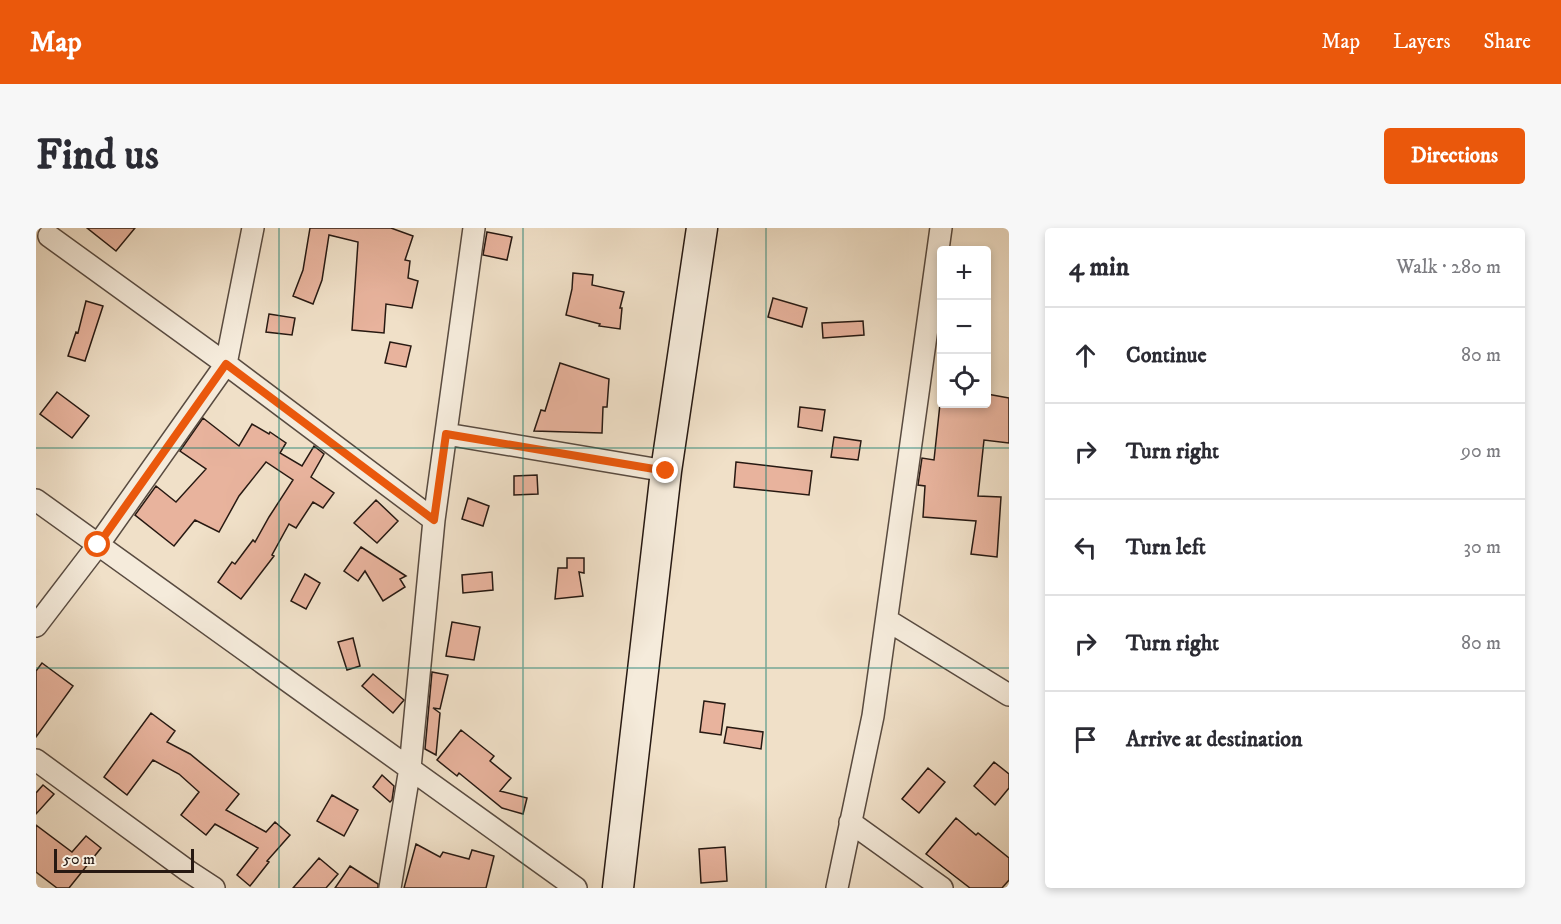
<!DOCTYPE html>
<html lang="en">
<head>
<meta charset="utf-8">
<style>
	body { margin:0; font-family:"IM FELL DW Pica",serif; background:#f7f7f7; color:#2b2b33 }
	.controls { position:absolute; right:18px; top:18px; display:grid; overflow:hidden; border-radius:6px; box-shadow:0 3px 9px #0003 }
	.controls button { width:54px; height:54px; display:grid; place-items:center; padding:0; border:0; border-bottom:2px solid #e1e1e2; background:#fff; color:#2b2b33; font:30px sans-serif }
	.scale { position:absolute; left:18px; bottom:15px; width:140px; box-sizing:border-box; padding-left:6px; border:3px solid #271912; border-top:0; font-size:16px; line-height:21px; white-space:nowrap; color:#271912; -webkit-text-stroke:4px #f5ebdb; paint-order:stroke }
	.stop { position:absolute; width:18px; height:18px; margin:-14px; border:4px solid #ea580c; border-radius:50%; background:#fff }
	.stop.end { background:#ea580c; border-color:#fff; box-shadow:0 2px 6px #0008 }
	.list { margin:0; padding:0; list-style:none }
	h2 { display:flex; justify-content:space-between; align-items:center; height:78px; margin:0; padding:0 24px; font-size:26px }
	h2 small { font-size:20px; font-weight:400; color:#7c7c81 }
	.list li { display:grid; grid-template-columns:39px 1fr auto; gap:18px; align-items:center; box-sizing:border-box; height:96px; padding:0 24px; border-top:2px solid #e1e1e2 }
	.list b { display:block; font-size:22px; white-space:nowrap }
	.list em { font-size:20px; font-style:normal; color:#7c7c81 }
	.icon { flex:none; width:33px; height:33px; fill:none; stroke:currentColor; stroke-width:2; stroke-linecap:round; stroke-linejoin:round }
	.map { position:relative; flex:none; width:973px; height:660px; overflow:hidden; border-radius:6px }
	header { display:flex; align-items:center; gap:36px; box-sizing:border-box; height:84px; padding:0 30px; background:#ea580c; color:#fff }
	header strong { font-size:28px }
	nav { display:flex; gap:33px; margin-inline-start:auto; font-size:21px }
	.intro { display:flex; align-items:center; justify-content:space-between; box-sizing:border-box; height:144px; padding:0 36px }
	h1 { margin:0; font-size:42px }
	.button { padding:15px 27px; border-radius:6px; background:#ea580c; color:#fff; font-size:21px; font-weight:700 }
	main { display:flex; gap:36px; padding:0 36px }
	aside { flex:1; background:#fff; border-radius:6px; box-shadow:0 3px 9px #0003 }
	.map>svg:first-child { display:block }
	.building { fill:#e8b39d; stroke:#271912; stroke-width:1.5 }
	.lines { fill:none; stroke-linecap:round; stroke-linejoin:round }
	.street-casing { stroke:#594b40; stroke-width:24 }
	.secondary-casing { stroke:#271912; stroke-width:33 }
	.street { stroke:#f5ebdb; stroke-width:21 }
	.secondary { stroke:#f5ebdb; stroke-width:30 }
	.route { stroke:#ea580c; stroke-width:8 }
	.grid { fill:none; stroke:#0f766e; stroke-width:1.5; stroke-opacity:0.55 }
</style>
</head>
<body>
<header>
<strong>Map</strong>
<nav><a>Map</a><a>Layers</a><a>Share</a></nav>
</header>
<div class="intro"><h1>Find us</h1><a class="button">Directions</a></div>
<main>
<div class="map">
<svg width="973" height="660" viewBox="0 0 973 660">
	<rect width="100%" height="100%" fill="#f0e0c8"/>
	<filter id="stains"><feTurbulence type="fractalNoise" baseFrequency=".00333" numOctaves="4"/><feColorMatrix values="0 0 0 0 .2 0 0 0 0 .09 0 0 0 0 .02 0 0 0 .5 -.17"/></filter>
	<radialGradient id="worn" r=".72"><stop offset=".6" stop-color="#630" stop-opacity="0"/><stop offset="1" stop-color="#630" stop-opacity=".3"/></radialGradient>
	<path class="building" d="M 51,0 L 99,0 L 80,23 Z
		M 274,0 L 355,0 L 377,8 L 369,32 L 374,33 L 372,50 L 382,53 L 376,80 L 350,76 L 348,105 L 316,102 L 322,14 L 293,7 L 286,52 L 277,76 L 257,68 L 267,42 Z
		M 451,4 L 476,9 L 471,32 L 447,27 Z
		M 537,45 L 557,47 L 556,57 L 588,64 L 584,80 L 586,80 L 584,101 L 563,98 L 564,96 L 530,87 L 536,61 Z
		M 737,70 L 771,80 L 766,99 L 732,89 Z
		M 50,73 L 67,78 L 49,133 L 32,128 L 40,104 L 42,105 Z
		M 233,86 L 259,90 L 256,107 L 230,104 Z
		M 827,93 L 828,107 L 787,110 L 786,95 Z
		M 354,114 L 375,118 L 370,139 L 349,135 Z
		M 524,135 L 573,151 L 571,179 L 567,179 L 566,205 L 498,203 L 505,182 L 509,183 Z
		M 21,164 L 53,188 L 36,210 L 4,186 Z
		M 951,166 L 973,170 L 973,215 L 948,212 L 942,268 L 965,269 L 961,329 L 935,326 L 940,293 L 887,289 L 889,258 L 882,257 L 886,230 L 898,232 L 904,176 L 951,176 Z
		M 764,179 L 789,182 L 786,203 L 762,199 Z
		M 167,190 L 203,218 L 216,196 L 233,206 L 234,204 L 250,215 L 244,225 L 266,238 L 278,218 L 288,226 L 275,249 L 298,265 L 287,280 L 277,274 L 260,300 L 253,296 L 236,327 L 238,328 L 205,371 L 182,354 L 196,334 L 199,336 L 217,312 L 219,314 L 233,289 L 257,252 L 230,234 L 203,268 L 183,304 L 159,292 L 138,318 L 99,287 L 120,258 L 140,274 L 170,241 L 144,223 Z
		M 798,209 L 825,213 L 822,232 L 795,229 Z
		M 700,234 L 776,243 L 773,267 L 698,259 Z
		M 501,247 L 502,266 L 478,267 L 478,248 Z
		M 432,270 L 453,278 L 447,298 L 426,291 Z
		M 340,272 L 362,293 L 341,315 L 318,295 Z
		M 325,319 L 370,348 L 364,351 L 369,359 L 347,373 L 329,343 L 322,353 L 308,343 Z
		M 531,330 L 548,330 L 548,345 L 543,344 L 547,368 L 519,371 L 522,340 L 531,340 Z
		M 456,344 L 457,362 L 427,365 L 426,347 Z
		M 269,346 L 284,355 L 270,381 L 255,373 Z
		M 416,394 L 444,399 L 438,432 L 410,428 Z
		M 317,410 L 324,438 L 311,442 L 302,414 Z
		M 6,435 L 37,458 L 0,509 L 0,443 Z
		M 396,444 L 412,447 L 404,481 L 397,480 L 404,485 L 400,527 L 389,521 Z
		M 337,446 L 368,472 L 357,485 L 326,458 Z
		M 668,473 L 689,476 L 685,507 L 664,504 Z
		M 115,485 L 139,503 L 131,514 L 154,526 L 203,566 L 190,582 L 230,604 L 239,594 L 254,607 L 231,633 L 233,634 L 214,658 L 201,647 L 222,620 L 179,596 L 170,607 L 145,587 L 163,564 L 143,546 L 117,532 L 91,567 L 68,549 Z
		M 691,499 L 727,504 L 725,521 L 688,515 Z
		M 425,502 L 458,528 L 454,533 L 475,550 L 464,563 L 491,570 L 487,586 L 466,580 L 423,545 L 421,548 L 401,532 Z
		M 958,534 L 973,546 L 973,560 L 959,577 L 938,558 Z
		M 892,540 L 909,554 L 883,585 L 866,571 Z
		M 346,547 L 358,558 L 356,572 L 354,574 L 337,559 Z
		M 7,557 L 18,566 L 0,586 L 0,565 Z
		M 296,567 L 322,582 L 308,608 L 281,593 Z
		M 920,590 L 940,607 L 942,605 L 973,630 L 973,652 L 966,660 L 934,660 L 890,626 Z
		M 0,597 L 36,624 L 50,608 L 65,620 L 33,660 L 21,660 L 0,644 Z
		M 380,616 L 404,629 L 407,624 L 433,631 L 436,622 L 458,628 L 450,660 L 368,660 Z
		M 689,619 L 691,653 L 665,655 L 663,621 Z
		M 283,630 L 302,646 L 290,660 L 257,660 Z
		M 314,638 L 342,656 L 342,660 L 299,660 Z"/>
	<g class="lines">
		<defs>
			<path id="street" d="M 13,8 L 190,136 L 398,292
				M 410,206 L 630,243
				M 0,272 L 540,660
				M 851,392 L 973,467
				M 0,398 L 62,317 L 190,136 L 217,0
				M 0,532 L 152,643 L 178,660
				M 814,594 L 906,660
				M 354,660 L 374,540 L 398,292 L 438,0
				M 801,660 L 837,488 L 905,0"/>
			<path id="secondary" d="M 582,660 L 630,243 L 666,0"/>
		</defs>
		<use href="#street" class="street-casing"/>
		<use href="#secondary" class="secondary-casing"/>
		<use href="#street" class="street"/>
		<use href="#secondary" class="secondary"/>
	</g>
	<g class="lines">
		<path class="route" d="M 62,317 L 190,136 L 398,292 L 410,206 L 630,243"/>
	</g>
	<path class="grid" d="M 243,0 L 243,660M 487,0 L 487,660M 730,0 L 730,660M 0,220 L 973,220M 0,440 L 973,440"/>
	<rect width="100%" height="100%" filter="url(#stains)"/>
	<rect width="100%" height="100%" fill="url(#worn)"/>
</svg>
<div class="controls">
<button>+</button>
<button>−</button>
<button><svg class="icon" aria-label="locate" viewBox="0 0 24 24"><circle cx="12" cy="12" r="6"/><path d="M12 2v4M12 18v4M2 12h4M18 12h4"/></svg></button>
</div>
<div class="scale">50 m</div>
<div class="stop" style="left:62px;top:317px"></div>
<div class="stop end" style="left:630px;top:243px"></div>
</div>
<aside>
<h2>4 min<small>Walk · 280 m</small></h2>
<ul class="list">
<li><svg class="icon" aria-label="ahead" viewBox="0 0 24 24"><path d="M12 20V5M6 11l6-6 6 6"/></svg><div><b>Continue</b></div><em>80 m</em></li>
<li><svg class="icon" aria-label="right" viewBox="0 0 24 24"><path d="M7 20v-9h11M14 6l5 5-5 5"/></svg><div><b>Turn right</b></div><em>90 m</em></li>
<li><svg class="icon" aria-label="left" viewBox="0 0 24 24"><path d="M17 20v-9H6M10 6l-5 5 5 5"/></svg><div><b>Turn left</b></div><em>30 m</em></li>
<li><svg class="icon" aria-label="right" viewBox="0 0 24 24"><path d="M7 20v-9h11M14 6l5 5-5 5"/></svg><div><b>Turn right</b></div><em>80 m</em></li>
<li><svg class="icon" aria-label="arrive" viewBox="0 0 24 24"><path d="M6 21V4h12l-3 4 3 4H6"/></svg><div><b>Arrive at destination</b></div></li>
</ul>
</aside>
</main>
</body>
</html>
